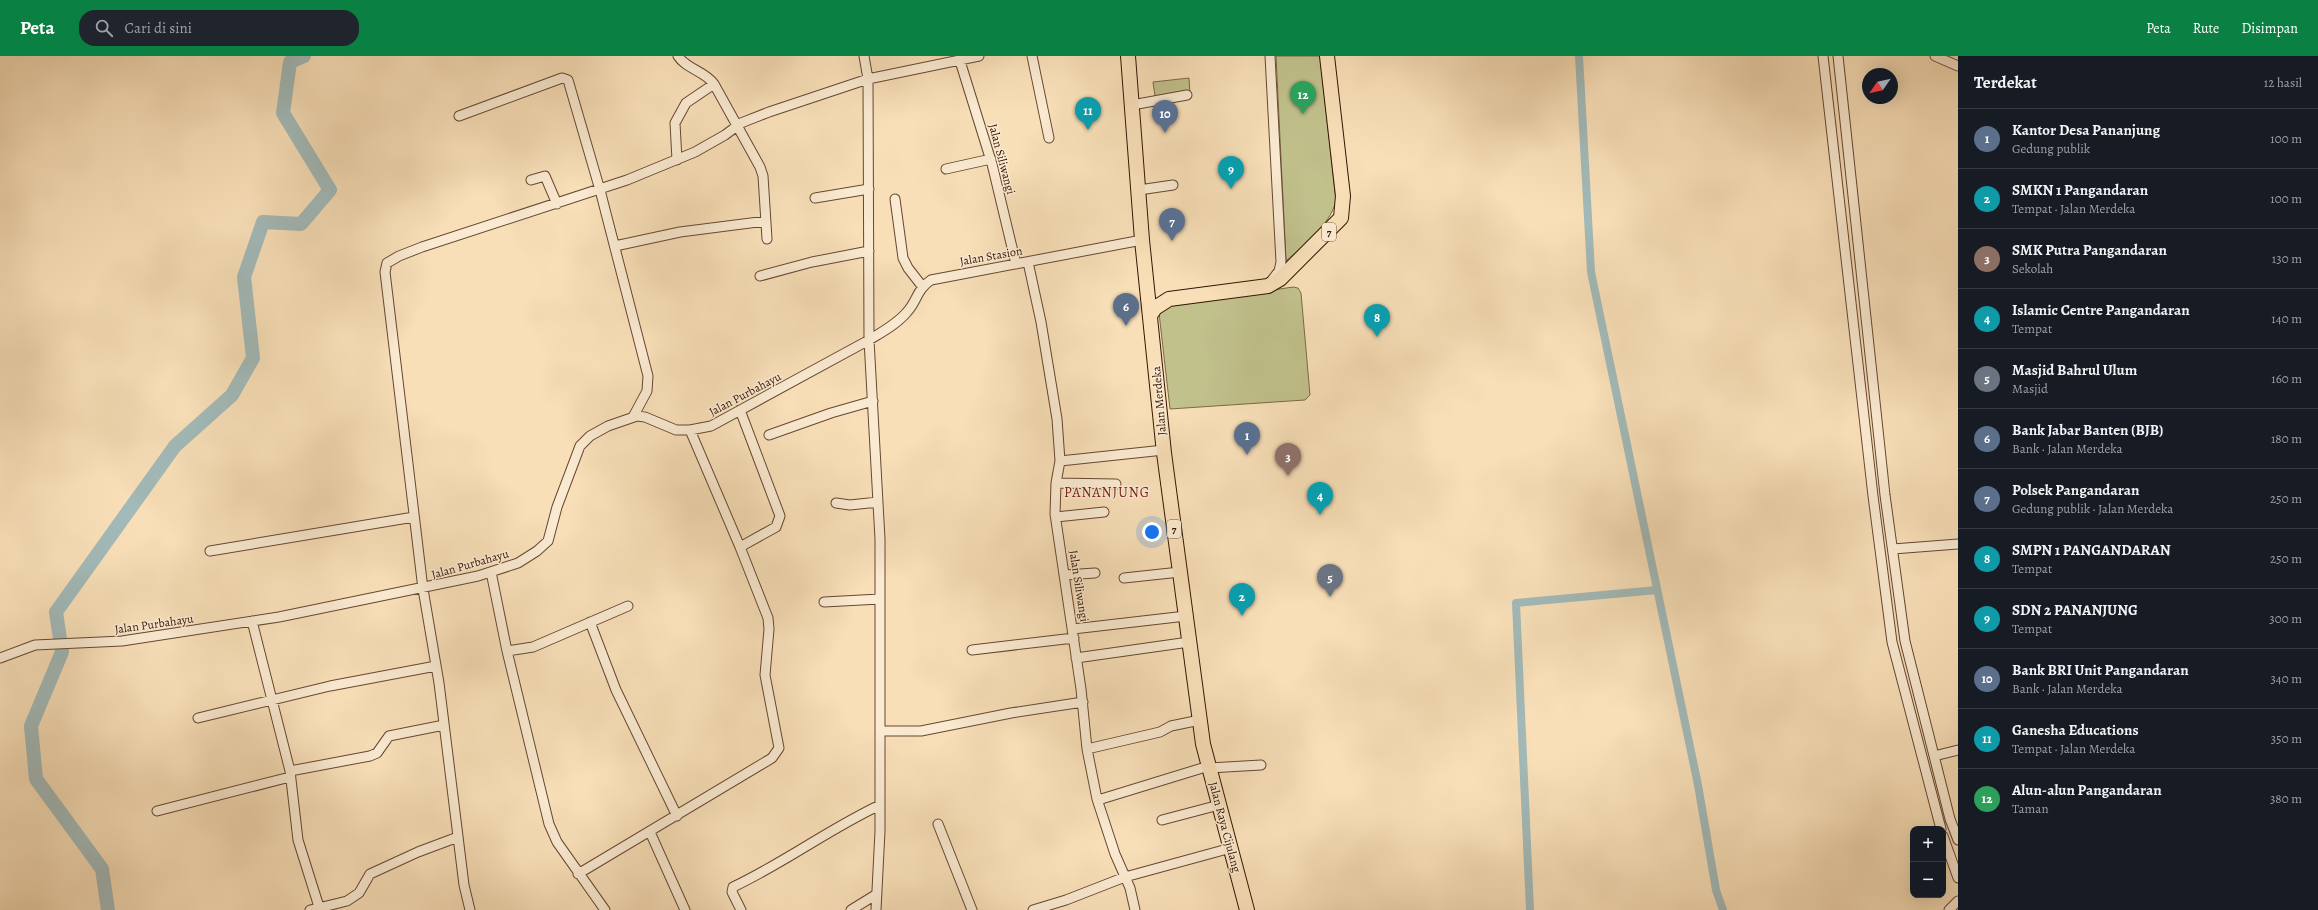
<!DOCTYPE html>
<html lang="id">
<head>
<meta charset="utf-8">
<style>
	body { margin:0; font-family:Alegreya,serif; background:#20242c; color:#f1f3f6 }
	.controls { position:absolute; right:12px; bottom:12px; display:grid; overflow:hidden; border-radius:8px; box-shadow:0 4px 16px #0002 }
	.controls button { width:36px; height:36px; display:grid; place-items:center; padding:0; border:0; border-bottom:1px solid #363941; background:#171b24; color:#f1f3f6; font:20px sans-serif }
	.compass { position:absolute; left:1862px; top:12px; width:36px; height:36px; border-radius:50%; background:#171b24; box-shadow:0 4px 16px #0002; rotate:236deg }
	.you { position:absolute; left:1152px; top:476px; width:14px; height:14px; margin:-10px; border:3px solid #fff; border-radius:50%; background:#1a73e8; box-shadow:0 0 0 6px #1a73e833 }
	.badge { display:grid; place-items:center; width:26px; height:26px; border-radius:50%; background:#0b8043; color:#fff; font-size:13px; font-weight:700 }
	.pin { position:absolute; translate:-50% -33px; filter:drop-shadow(0 1px 2px #0008) }
	.pin::after { content:''; position:absolute; top:21px; width:14px; height:12px; background:inherit; clip-path:polygon(0 0,100% 0,50% 100%) }
	.list { margin:0; padding:0; list-style:none }
	h2 { display:flex; justify-content:space-between; align-items:center; height:52px; margin:0; padding:0 16px; font-size:17px }
	h2 small { font-size:13px; font-weight:400; color:#9ea1a6 }
	.list li { display:grid; grid-template-columns:26px 1fr auto; gap:12px; align-items:center; box-sizing:border-box; height:60px; padding:0 16px; border-top:1px solid #363941 }
	.list b { display:block; font-size:15px; white-space:nowrap }
	.list p { margin:0; font-size:13px; white-space:nowrap; color:#9ea1a6 }
	.list em { font-size:13px; font-style:normal; color:#9ea1a6 }
	.icon { flex:none; width:22px; height:22px; fill:none; stroke:currentColor; stroke-width:2; stroke-linecap:round; stroke-linejoin:round }
	.map { position:relative; flex:none; width:1958px; height:854px; overflow:hidden }
	header { display:flex; align-items:center; gap:24px; box-sizing:border-box; height:56px; padding:0 20px; background:#0b8043; color:#fff }
	header strong { font-size:19px }
	nav { display:flex; gap:22px; margin-inline-start:auto; font-size:14px }
	.search { width:280px; height:36px; background:#20242c; display:flex; align-items:center; gap:10px; box-sizing:border-box; padding:0 14px; border-radius:16px; color:#9ea1a6; font-size:15px }
	main { display:flex }
	aside { flex:1; background:#171b24 }
	.map>svg:first-child { display:block }
	.green { fill:#c1c18c; stroke:#7b6a48 }
	.lines { fill:none; stroke-linecap:round; stroke-linejoin:round }
	.canal { stroke:#a2bab9; stroke-width:8 }
	.river { stroke:#a2bab9; stroke-width:14 }
	.minor-casing { stroke:#664731; stroke-width:11 }
	.highway-casing { stroke:#351404; stroke-width:16 }
	.minor { stroke:#faead1; stroke-width:9 }
	.highway { stroke:#f8dfb8; stroke-width:14 }
	.labels { text-anchor:middle; dominant-baseline:central; stroke-width:3; stroke-linejoin:round; paint-order:stroke }
	.shield { fill:#faead1; stroke:#705442; stroke-width:1 }
	.shield-label { font-size:11px; font-weight:bold; fill:#351404 }
	.street-label { font-size:12px; fill:#351404; stroke:#faead1 }
	.quarter-label { font-size:14px; letter-spacing:1px; fill:#7a1f14; stroke:#faead1 }
</style>
</head>
<body>
<header>
<strong>Peta</strong>
<div class="search"><svg class="icon" aria-label="search" viewBox="0 0 24 24"><circle cx="10" cy="10" r="6"/><path d="M15 15l6 6"/></svg>Cari di sini</div>
<nav><a>Peta</a><a>Rute</a><a>Disimpan</a></nav>
</header>
<main>
<div class="map">
<svg width="1958" height="854" viewBox="0 0 1958 854">
	<rect width="100%" height="100%" fill="#f8dfb8"/>
	<filter id="stains"><feTurbulence type="fractalNoise" baseFrequency=".005" numOctaves="4"/><feColorMatrix values="0 0 0 0 .2 0 0 0 0 .09 0 0 0 0 .02 0 0 0 .5 -.17"/></filter>
	<radialGradient id="worn" r=".72"><stop offset=".6" stop-color="#630" stop-opacity="0"/><stop offset="1" stop-color="#630" stop-opacity=".3"/></radialGradient>
	<path class="green" d="M 1276,0 L 1320,0 L 1336,145 C 1330,169 1304,189 1286,205 Z
		M 1189,22 L 1190,37 L 1155,40 L 1153,26 Z
		M 1293,231 L 1298,232 L 1301,237 L 1310,339 L 1305,344 L 1170,353 L 1159,257 L 1163,250 Z"/>
	<g class="lines">
		<path class="canal" d="M 1579,0 L 1591,216 L 1698,729 L 1716,834 L 1723,854
			M 1530,854 L 1516,547 L 1657,534"/>
		<path class="river" d="M 108,854 L 102,813 L 36,723 L 31,670 L 62,596 L 56,556 L 175,390 L 232,339 L 253,302 L 244,221 L 263,166 L 301,168 L 330,134 L 283,57 L 290,6 L 304,0"/>
		<defs>
			<path id="minor" d="M 678,0 C 686,13 705,15 714,28 L 760,111 L 763,120 L 767,183
				M 864,0 L 868,23 L 869,284 L 880,483 L 880,775 L 876,854
				M 1032,0 L 1049,82
				M 1270,0 L 1281,206 L 1279,215 L 1272,224
				M 1823,0 L 1873,440 L 1892,586 L 1941,773
				M 1838,0 L 1885,439 L 1905,585 L 1950,763 L 1958,784
				M 1935,0 L 1958,10
				M 960,5 L 992,108 L 1016,208
				M 1132,49 L 1187,39
				M 459,60 L 562,22 L 568,24 L 600,134 L 648,320 L 647,335 L 633,361
				M 677,104 L 675,67 L 686,47 L 714,28
				M 946,113 L 991,103
				M 531,124 L 545,120 L 557,148
				M 1139,134 L 1173,129
				M 815,142 L 869,133
				M 895,143 L 903,202 L 908,212 L 922,230
				M 615,190 L 680,176 L 766,165
				M 1028,206 L 1041,266 L 1057,363 L 1060,405 L 1056,427 L 1055,458 L 1081,633 L 1087,693 L 1097,743 L 1115,798 L 1130,832 L 1135,854
				M 760,220 L 812,206 L 869,195
				M 740,354 L 780,460 L 776,471 L 740,491
				M 769,379 L 831,357 L 873,345
				M 1060,405 L 1164,394
				M 1056,427 L 1116,428
				M 836,447 L 850,449 L 878,446
				M 1056,461 L 1104,456
				M 1893,493 L 1958,488
				M 210,495 L 414,461
				M 491,516 L 507,595 L 549,768 L 557,786 L 605,854
				M 1065,519 L 1095,517
				M 1124,522 L 1180,516
				M 824,546 L 880,543
				M 252,565 L 290,715 L 298,784 L 320,854
				M 590,566 L 616,634 L 677,760
				M 1073,573 L 1186,560
				M 972,594 L 1074,582
				M 507,595 L 533,591 L 628,550
				M 0,602 L 35,589 L 122,585 L 279,561 L 478,520 L 518,507 L 537,495 L 548,485 L 557,451 L 580,390 L 590,380 L 608,370 L 637,360 L 645,361 L 676,374 L 690,374 L 711,370 L 869,284 C 882,276 897,268 907,256 C 918,244 916,234 931,224 L 1142,184
				M 1076,602 L 1189,586
				M 198,662 L 330,630 L 436,610
				M 881,675 L 921,675 L 1011,657 L 1083,646
				M 1087,693 L 1160,676 L 1171,670 L 1200,664
				M 1934,700 L 1958,694
				M 1209,712 L 1261,709
				M 290,715 L 370,700 L 377,697 L 389,680 L 444,669
				M 1098,744 L 1209,710
				M 157,755 L 290,721
				M 1162,764 L 1219,749
				M 938,768 L 972,854
				M 650,776 L 685,854
				M 1943,780 L 1958,822
				M 578,818 L 772,702 L 779,692 L 765,619 L 769,573 L 768,562 L 740,491 L 690,374
				M 310,854 L 347,845 L 359,837 L 370,818 L 418,796 L 458,781
				M 470,854 L 464,829 L 439,627 L 423,533 L 385,216 L 387,207 L 399,200 L 422,191 L 627,124 L 695,96 L 725,79 L 741,67 L 769,56 L 868,23 L 979,0
				M 741,854 L 732,836 L 733,831 C 784,807 829,773 880,749
				M 851,854 L 877,838
				M 1033,854 L 1066,844 L 1125,821 L 1231,792
				M 1949,854 L 1958,845"/>
			<path id="highway" d="M 1128,0 L 1142,184 L 1164,397 L 1203,688 L 1247,854
				M 1151,258 L 1155,252 L 1169,243 L 1268,230 L 1280,223 L 1341,162 L 1343,140 L 1327,0"/>
		</defs>
		<use href="#minor" class="minor-casing"/>
		<use href="#highway" class="highway-casing"/>
		<use href="#minor" class="minor"/>
		<use href="#highway" class="highway"/>
	</g>
	<g class="labels">
		<g class="shield">
			<rect x="1322" y="167" width="14" height="18" rx="3"/>
			<rect x="1167" y="464" width="14" height="18" rx="3"/>
		</g>
		<g class="shield-label">
			<text x="1329" y="176">7</text>
			<text x="1174" y="473">7</text>
		</g>
		<g class="street-label">
			<text transform="translate(1002 103) rotate(75)">Jalan Siliwangi</text>
			<text transform="translate(991 200) rotate(-10)">Jalan Stasion</text>
			<text transform="translate(745 338) rotate(-28)">Jalan Purbahayu</text>
			<text transform="translate(1159 345) rotate(-95)">Jalan Merdeka</text>
			<text transform="translate(470 508) rotate(-16)">Jalan Purbahayu</text>
			<text transform="translate(1079 530) rotate(81)">Jalan Siliwangi</text>
			<text transform="translate(154 568) rotate(-8)">Jalan Purbahayu</text>
			<text transform="translate(1225 771) rotate(75)">Jalan Raya Cijulang</text>
		</g>
		<g class="quarter-label">
			<text x="1107" y="436">PANANJUNG</text>
		</g>
	</g>
	<rect width="100%" height="100%" filter="url(#stains)"/>
	<rect width="100%" height="100%" fill="url(#worn)"/>
</svg>
<div class="controls">
<button>+</button>
<button>−</button>
</div>
<svg class="compass" viewBox="-18 -18 36 36"><path d="M0-13l5 13h-10z" fill="#e53935"/><path d="M0 13l5-13h-10z" fill="#9ea1a6"/></svg>
<div class="you"></div>
<div class="pin badge" style="left:1247px;top:399px;background:#5c6f8a">1</div>
<div class="pin badge" style="left:1242px;top:560px;background:#0f9aa8">2</div>
<div class="pin badge" style="left:1288px;top:420px;background:#8d6e63">3</div>
<div class="pin badge" style="left:1320px;top:459px;background:#0f9aa8">4</div>
<div class="pin badge" style="left:1330px;top:541px;background:#6b7280">5</div>
<div class="pin badge" style="left:1126px;top:270px;background:#5c6f8a">6</div>
<div class="pin badge" style="left:1172px;top:185px;background:#5c6f8a">7</div>
<div class="pin badge" style="left:1377px;top:281px;background:#0f9aa8">8</div>
<div class="pin badge" style="left:1231px;top:133px;background:#0f9aa8">9</div>
<div class="pin badge" style="left:1165px;top:77px;background:#5c6f8a">10</div>
<div class="pin badge" style="left:1088px;top:74px;background:#0f9aa8">11</div>
<div class="pin badge" style="left:1303px;top:58px;background:#2e9e5b">12</div>
</div>
<aside>
<h2>Terdekat<small>12 hasil</small></h2>
<ul class="list">
<li><span class="badge" style="background:#5c6f8a">1</span><div><b>Kantor Desa Pananjung</b><p>Gedung publik</p></div><em>100 m</em></li>
<li><span class="badge" style="background:#0f9aa8">2</span><div><b>SMKN 1 Pangandaran</b><p>Tempat · Jalan Merdeka</p></div><em>100 m</em></li>
<li><span class="badge" style="background:#8d6e63">3</span><div><b>SMK Putra Pangandaran</b><p>Sekolah</p></div><em>130 m</em></li>
<li><span class="badge" style="background:#0f9aa8">4</span><div><b>Islamic Centre Pangandaran</b><p>Tempat</p></div><em>140 m</em></li>
<li><span class="badge" style="background:#6b7280">5</span><div><b>Masjid Bahrul Ulum</b><p>Masjid</p></div><em>160 m</em></li>
<li><span class="badge" style="background:#5c6f8a">6</span><div><b>Bank Jabar Banten (BJB)</b><p>Bank · Jalan Merdeka</p></div><em>180 m</em></li>
<li><span class="badge" style="background:#5c6f8a">7</span><div><b>Polsek Pangandaran</b><p>Gedung publik · Jalan Merdeka</p></div><em>250 m</em></li>
<li><span class="badge" style="background:#0f9aa8">8</span><div><b>SMPN 1 PANGANDARAN</b><p>Tempat</p></div><em>250 m</em></li>
<li><span class="badge" style="background:#0f9aa8">9</span><div><b>SDN 2 PANANJUNG</b><p>Tempat</p></div><em>300 m</em></li>
<li><span class="badge" style="background:#5c6f8a">10</span><div><b>Bank BRI Unit Pangandaran</b><p>Bank · Jalan Merdeka</p></div><em>340 m</em></li>
<li><span class="badge" style="background:#0f9aa8">11</span><div><b>Ganesha Educations</b><p>Tempat · Jalan Merdeka</p></div><em>350 m</em></li>
<li><span class="badge" style="background:#2e9e5b">12</span><div><b>Alun-alun Pangandaran</b><p>Taman</p></div><em>380 m</em></li>
</ul>
</aside>
</main>
</body>
</html>
